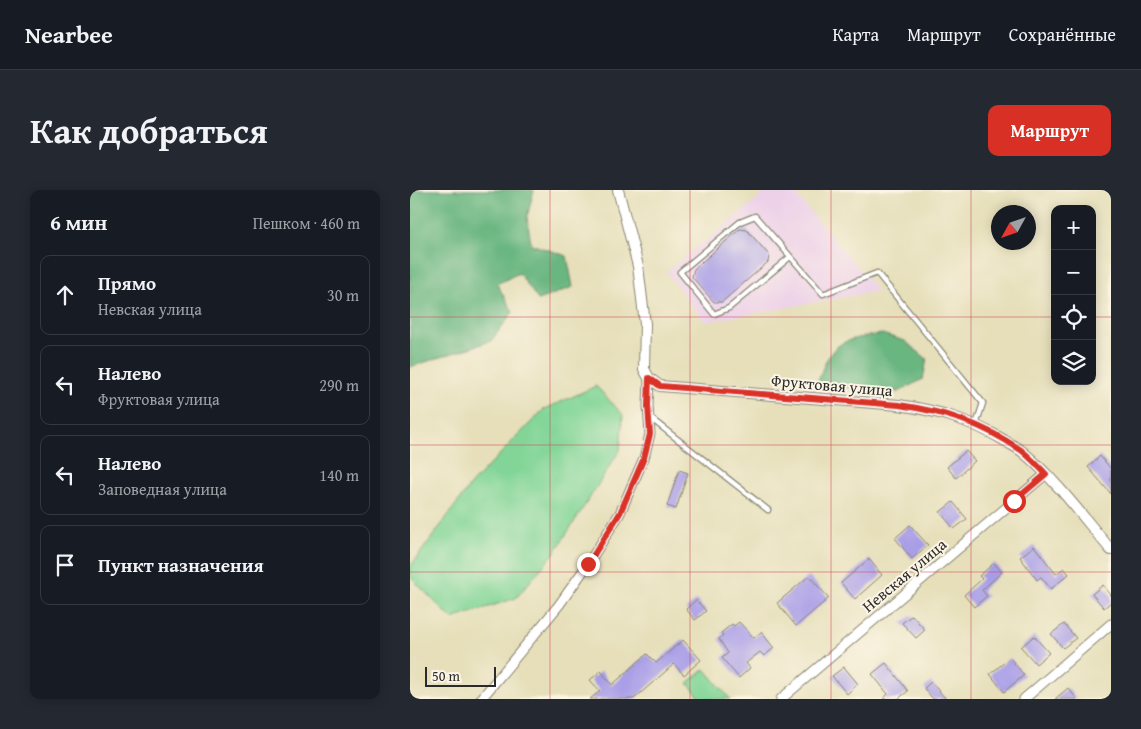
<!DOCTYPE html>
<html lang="ru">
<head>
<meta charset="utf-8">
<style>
	body { margin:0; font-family:"Gentium Book Plus",serif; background:#242831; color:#f1f3f6 }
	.controls { position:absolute; right:15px; top:15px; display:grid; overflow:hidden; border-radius:10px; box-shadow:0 2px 12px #0003 }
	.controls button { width:45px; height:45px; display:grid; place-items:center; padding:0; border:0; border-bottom:1px solid #363941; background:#171b24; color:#f1f3f6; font:25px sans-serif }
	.compass { position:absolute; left:581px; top:15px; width:45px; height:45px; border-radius:50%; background:#171b24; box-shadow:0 2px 12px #0003; rotate:230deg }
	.scale { position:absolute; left:15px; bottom:12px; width:71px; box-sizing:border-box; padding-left:5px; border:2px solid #2b2b2b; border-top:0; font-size:14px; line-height:18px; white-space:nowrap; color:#2b2b2b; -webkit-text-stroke:4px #fcf5e5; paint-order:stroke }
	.stop { position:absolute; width:15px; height:15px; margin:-11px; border:4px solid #d93025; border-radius:50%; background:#fff }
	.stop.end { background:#d93025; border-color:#fff; box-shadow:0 1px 5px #0008 }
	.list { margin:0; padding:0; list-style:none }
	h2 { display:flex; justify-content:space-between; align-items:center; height:65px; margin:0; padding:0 20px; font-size:21px }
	h2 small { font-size:16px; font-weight:400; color:#9ea1a6 }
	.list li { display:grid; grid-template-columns:32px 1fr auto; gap:15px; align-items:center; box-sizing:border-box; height:80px; margin:0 10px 10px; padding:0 10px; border:1px solid #363941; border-radius:10px }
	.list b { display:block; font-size:19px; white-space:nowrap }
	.list p { margin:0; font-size:16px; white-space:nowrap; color:#9ea1a6 }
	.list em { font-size:16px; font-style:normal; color:#9ea1a6 }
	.icon { flex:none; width:28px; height:28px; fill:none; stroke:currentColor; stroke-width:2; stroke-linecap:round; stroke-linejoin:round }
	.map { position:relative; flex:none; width:701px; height:509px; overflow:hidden; border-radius:10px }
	header { display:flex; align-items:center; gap:30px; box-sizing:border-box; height:70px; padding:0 25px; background:#171b24; border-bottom:1px solid #363941 }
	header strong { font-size:24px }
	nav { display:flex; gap:28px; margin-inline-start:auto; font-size:18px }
	.intro { display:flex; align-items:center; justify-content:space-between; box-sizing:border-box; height:120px; padding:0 30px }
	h1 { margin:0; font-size:35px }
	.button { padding:12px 22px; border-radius:10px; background:#d93025; color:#fff; font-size:18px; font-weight:700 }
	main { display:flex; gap:30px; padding:0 30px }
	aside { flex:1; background:#171b24; border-radius:10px; box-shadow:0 2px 12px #0003 }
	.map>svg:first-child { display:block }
	.built { fill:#edd1e9 }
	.green { fill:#82d597; stroke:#568061 }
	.forest { fill:#69b680; stroke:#4a7056 }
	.building { fill:#a79ce7 }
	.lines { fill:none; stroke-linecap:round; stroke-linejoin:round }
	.service-casing { stroke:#888572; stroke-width:7 }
	.minor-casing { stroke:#888572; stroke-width:11 }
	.tertiary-casing { stroke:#888572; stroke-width:12 }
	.service { stroke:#fff; stroke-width:4.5 }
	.minor { stroke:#fff; stroke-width:9 }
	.tertiary { stroke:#fff; stroke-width:10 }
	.route { stroke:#d93025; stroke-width:6 }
	.grid { fill:none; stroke:#d1495b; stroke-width:1; stroke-opacity:0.55 }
	.labels { text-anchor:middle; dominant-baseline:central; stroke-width:4; stroke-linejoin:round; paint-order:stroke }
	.street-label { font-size:16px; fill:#2b2b2b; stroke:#fcf5e5 }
</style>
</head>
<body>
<header>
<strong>Nearbee</strong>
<nav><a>Карта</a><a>Маршрут</a><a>Сохранённые</a></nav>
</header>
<div class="intro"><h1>Как добраться</h1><a class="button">Маршрут</a></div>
<main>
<aside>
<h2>6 мин<small>Пешком · 460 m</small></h2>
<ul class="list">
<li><svg class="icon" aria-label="ahead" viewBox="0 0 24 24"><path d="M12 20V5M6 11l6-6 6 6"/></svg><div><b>Прямо</b><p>Невская улица</p></div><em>30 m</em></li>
<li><svg class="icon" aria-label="left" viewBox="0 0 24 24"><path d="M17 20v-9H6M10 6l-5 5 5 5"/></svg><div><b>Налево</b><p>Фруктовая улица</p></div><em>290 m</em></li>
<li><svg class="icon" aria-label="left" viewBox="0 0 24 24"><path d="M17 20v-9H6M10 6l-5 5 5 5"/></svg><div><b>Налево</b><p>Заповедная улица</p></div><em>140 m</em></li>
<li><svg class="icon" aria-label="arrive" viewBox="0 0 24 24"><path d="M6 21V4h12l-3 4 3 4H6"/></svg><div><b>Пункт назначения</b></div></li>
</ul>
</aside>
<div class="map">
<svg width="701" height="509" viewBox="0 0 701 509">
	<rect width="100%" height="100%" fill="#fcf5e5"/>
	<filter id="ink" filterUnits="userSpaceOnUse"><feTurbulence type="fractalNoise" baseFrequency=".02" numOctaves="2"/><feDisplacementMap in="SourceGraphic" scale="10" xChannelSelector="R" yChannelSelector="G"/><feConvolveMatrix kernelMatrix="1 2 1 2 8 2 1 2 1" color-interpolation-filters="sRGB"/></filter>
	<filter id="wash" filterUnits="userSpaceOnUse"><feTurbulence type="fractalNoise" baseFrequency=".0096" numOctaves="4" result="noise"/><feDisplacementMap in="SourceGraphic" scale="20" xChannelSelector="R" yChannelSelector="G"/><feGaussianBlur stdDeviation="1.12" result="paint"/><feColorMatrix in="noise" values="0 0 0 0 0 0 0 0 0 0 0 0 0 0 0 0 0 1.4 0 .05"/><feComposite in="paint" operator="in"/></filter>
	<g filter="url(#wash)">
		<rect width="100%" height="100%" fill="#e6dfba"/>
		<path class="built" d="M 359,0 L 382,0 L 468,101 L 295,132 L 256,82 Z"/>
		<path class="green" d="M 186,196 L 213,225 L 210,260 L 145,362 L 106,408 L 42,429 L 0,387 L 0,377 L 62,293 L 133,220 Z
			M 295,479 L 320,509 L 291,509 L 278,493 Z"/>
		<path class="forest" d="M 0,0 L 124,0 L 117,27 L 121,54 L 157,66 L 163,97 L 128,110 L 109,83 L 87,94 L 103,122 L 81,151 L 0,177 Z
			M 472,144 L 495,151 L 517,169 L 513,189 L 488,202 L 407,194 C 421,152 429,150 472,144 Z"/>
		<g id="blocks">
			<path class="building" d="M 330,39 L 337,40 L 359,65 L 358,72 L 312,112 L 304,112 L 282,87 L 284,79 Z
				M 556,261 L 565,271 L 546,288 L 537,277 Z
				M 690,266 L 701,279 L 701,304 L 678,277 Z
				M 269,280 L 278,283 L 266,319 L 257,316 Z
				M 543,312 L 557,329 L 544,339 L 530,322 Z
				M 500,335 L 518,355 L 502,369 L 485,348 Z
				M 624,356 L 646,384 L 654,378 L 659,384 L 641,399 L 631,387 L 627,390 L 610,367 Z
				M 459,369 L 472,385 L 445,409 L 431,393 Z
				M 584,373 L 592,382 L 572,400 L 577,406 L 564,417 L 554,405 L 572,389 L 569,386 Z
				M 399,386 L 419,408 L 386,436 L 367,413 Z
				M 693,395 L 701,405 L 701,412 L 694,418 L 682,404 Z
				M 286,410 L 296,421 L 285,430 L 276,419 Z
				M 502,425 L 515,440 L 506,448 L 492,433 Z
				M 329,432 L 344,448 L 351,442 L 364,458 L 354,466 L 350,462 L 336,473 L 340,478 L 329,488 L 312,468 L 318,463 L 309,449 L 313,445 L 311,443 L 322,434 L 324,436 Z
				M 654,434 L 666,448 L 653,458 L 641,444 Z
				M 624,446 L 639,463 L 626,474 L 611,457 Z
				M 273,450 L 291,470 L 274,485 L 264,474 L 224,509 L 180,509 L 190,501 L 180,490 L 191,481 L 202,495 L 237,464 L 246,473 Z
				M 600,468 L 614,485 L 594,502 L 580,484 Z
				M 476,473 L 498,501 L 488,509 L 473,509 L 478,504 L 462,484 Z
				M 434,477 L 448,494 L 437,504 L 422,486 Z
				M 521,492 L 536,509 L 523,509 L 514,498 Z
				M 658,498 L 667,509 L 645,509 Z"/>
		</g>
	</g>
	<g filter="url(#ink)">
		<use href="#blocks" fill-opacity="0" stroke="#888572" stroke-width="1"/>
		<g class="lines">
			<defs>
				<path id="service" d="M 380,67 L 319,118 L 304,124 L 270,82 L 330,32 L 345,26 L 413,104 L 467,83 L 573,213 L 566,235
					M 239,227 L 358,320"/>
				<path id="minor" d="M 71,509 L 149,415 L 178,374 L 210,323 L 234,268 L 240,244 L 238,216 L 239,188
					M 371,509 L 636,284
					M 614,509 L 701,434"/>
				<path id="tertiary" d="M 208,0 L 228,76 L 235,134 L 234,179 L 239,188 L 250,196 L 489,215 C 529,221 558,229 594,250 C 600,254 608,258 613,262 C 646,290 673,327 701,360"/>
			</defs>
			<use href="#service" class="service-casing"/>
			<use href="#minor" class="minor-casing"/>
			<use href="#tertiary" class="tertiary-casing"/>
			<use href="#service" class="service"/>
			<use href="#minor" class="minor"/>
			<use href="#tertiary" class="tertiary"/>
		</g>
	</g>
	<g class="lines" filter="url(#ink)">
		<path class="route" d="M 178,374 L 210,323 L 234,268 L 240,244 L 238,216 L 239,188 L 250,196 L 489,215 C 536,222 571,233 611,260 C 620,267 628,276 636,284 L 604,311"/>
	</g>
	<path class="grid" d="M 140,0 L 140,509M 280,0 L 280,509M 421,0 L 421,509M 561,0 L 561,509M 0,127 L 645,127M 682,127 L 701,127M 0,255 L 701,255M 0,382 L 701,382"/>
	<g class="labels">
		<g class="street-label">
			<text transform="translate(422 195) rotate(5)">Фруктовая улица</text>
			<text transform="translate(494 385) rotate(-40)">Невская улица</text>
		</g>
	</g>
</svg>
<div class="controls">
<button>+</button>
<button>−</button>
<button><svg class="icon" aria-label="locate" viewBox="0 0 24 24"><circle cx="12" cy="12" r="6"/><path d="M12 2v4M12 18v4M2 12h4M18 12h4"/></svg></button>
<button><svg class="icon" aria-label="layers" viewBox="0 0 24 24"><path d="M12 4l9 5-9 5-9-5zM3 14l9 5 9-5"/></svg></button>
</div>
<svg class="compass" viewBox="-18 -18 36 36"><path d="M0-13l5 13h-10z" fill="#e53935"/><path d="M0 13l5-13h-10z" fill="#9ea1a6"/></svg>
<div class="scale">50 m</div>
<div class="stop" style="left:604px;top:311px"></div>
<div class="stop end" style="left:178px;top:374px"></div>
</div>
</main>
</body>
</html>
